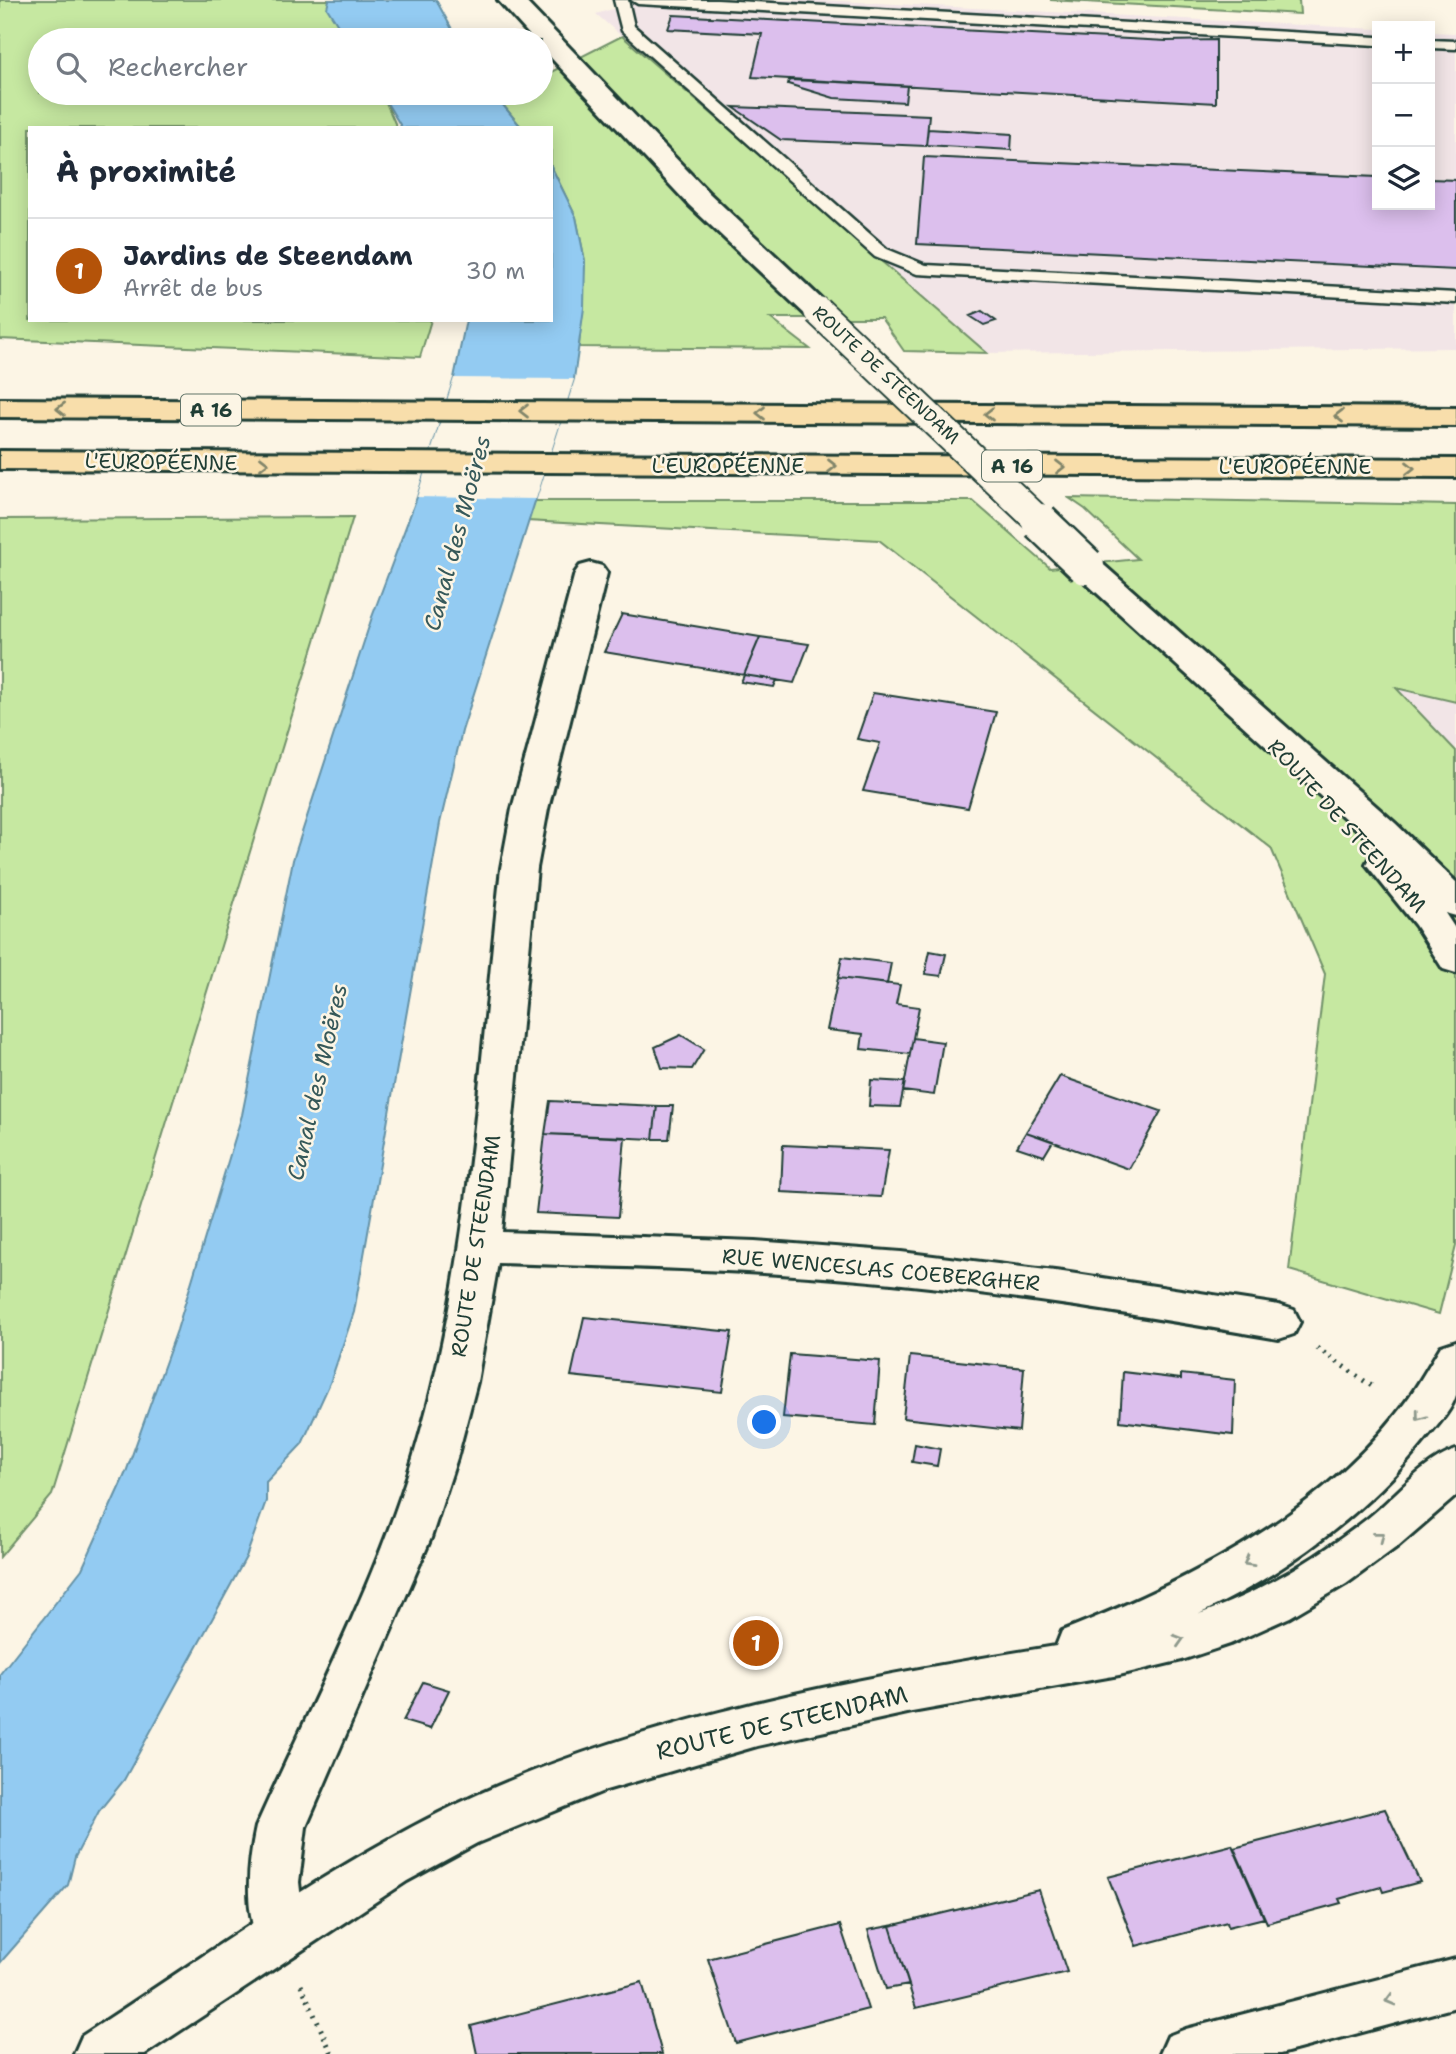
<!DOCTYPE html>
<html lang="fr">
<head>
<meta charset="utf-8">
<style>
	body { margin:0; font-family:"Shantell Sans",sans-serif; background:#f2f2f3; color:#1f2937 }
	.controls { position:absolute; right:21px; top:21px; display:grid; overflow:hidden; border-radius:0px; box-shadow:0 4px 18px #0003 }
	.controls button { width:63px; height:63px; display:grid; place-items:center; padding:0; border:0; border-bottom:2px solid #e0e1e3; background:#fff; color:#1f2937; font:35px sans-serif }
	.you { position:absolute; left:765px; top:1423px; width:24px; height:24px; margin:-18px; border:5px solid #fff; border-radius:50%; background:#1a73e8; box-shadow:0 0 0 10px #1a73e833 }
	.badge { display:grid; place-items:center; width:46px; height:46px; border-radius:50%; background:#b45309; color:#fff; font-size:23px; font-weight:700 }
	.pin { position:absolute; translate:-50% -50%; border:4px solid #fff; box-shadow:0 2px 7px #0006 }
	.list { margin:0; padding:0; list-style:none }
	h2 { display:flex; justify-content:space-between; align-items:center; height:91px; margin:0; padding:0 28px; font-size:30px }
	h2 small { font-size:23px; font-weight:400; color:#747a83 }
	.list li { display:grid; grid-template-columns:46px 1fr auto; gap:21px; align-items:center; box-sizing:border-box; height:105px; padding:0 28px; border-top:2px solid #e0e1e3 }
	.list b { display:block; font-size:26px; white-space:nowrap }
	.list p { margin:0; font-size:23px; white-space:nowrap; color:#747a83 }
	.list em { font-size:23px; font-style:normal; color:#747a83 }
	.icon { flex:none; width:38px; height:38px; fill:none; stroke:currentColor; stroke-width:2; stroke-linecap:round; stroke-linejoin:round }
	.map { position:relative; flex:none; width:1456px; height:2054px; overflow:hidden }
	.search { position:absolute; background:#fff; box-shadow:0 4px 18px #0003; left:28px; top:28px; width:525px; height:77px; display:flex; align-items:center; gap:18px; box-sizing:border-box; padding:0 24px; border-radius:38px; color:#747a83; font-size:26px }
	.panel { position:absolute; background:#fff; box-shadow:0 4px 18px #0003; left:28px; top:126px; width:525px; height:196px; border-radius:0px }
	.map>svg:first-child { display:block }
	.built { fill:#f2e5e7 }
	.green { fill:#c6e8a1; stroke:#72926a; stroke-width:2 }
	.water { fill:#93cbf2; stroke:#6592a6; stroke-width:2 }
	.pier { fill:#fcf5e5 }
	.building { fill:#dcbfed; stroke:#1f3d34; stroke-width:2 }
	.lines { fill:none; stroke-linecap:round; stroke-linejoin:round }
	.lane-casing { stroke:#1f3d34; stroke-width:5 }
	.street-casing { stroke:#1f3d34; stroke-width:6 }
	.secondary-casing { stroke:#1f3d34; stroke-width:6 }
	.highway-casing { stroke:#1f3d34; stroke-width:6 }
	.path { stroke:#1f3d34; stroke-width:5; stroke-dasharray:2 6; stroke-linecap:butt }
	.lane { fill:#fcf5e5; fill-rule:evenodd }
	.street { fill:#fcf5e5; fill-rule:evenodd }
	.secondary { fill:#fcf5e5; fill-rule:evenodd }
	.highway { fill:#f8deab; fill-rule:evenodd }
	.secondary-bridge-far1-casing { stroke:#1f3d34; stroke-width:32; stroke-linecap:butt }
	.secondary-bridge-casing { stroke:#1f3d34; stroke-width:41; stroke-linecap:butt }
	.secondary-bridge-far1 { stroke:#fcf5e5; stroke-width:28 }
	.secondary-bridge { stroke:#fcf5e5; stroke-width:36 }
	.oneway { stroke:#81856a }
	.oneway2 { stroke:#8e998c }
	.labels { text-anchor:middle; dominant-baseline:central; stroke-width:5; stroke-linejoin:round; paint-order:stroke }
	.far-street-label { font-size:18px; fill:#1f3d34; stroke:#fcf5e5 }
	.shield { fill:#fcf5e5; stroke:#617469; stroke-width:2 }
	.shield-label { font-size:19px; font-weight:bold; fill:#1f3d34 }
	.street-label { font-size:21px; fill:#1f3d34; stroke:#fcf5e5 }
	.water-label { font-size:23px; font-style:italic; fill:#36595a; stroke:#fcf5e5 }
	.near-street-label { font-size:24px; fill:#1f3d34; stroke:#fcf5e5 }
</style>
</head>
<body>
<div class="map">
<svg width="1456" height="2054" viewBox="0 0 1456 2054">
	<rect width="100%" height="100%" fill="#fcf5e5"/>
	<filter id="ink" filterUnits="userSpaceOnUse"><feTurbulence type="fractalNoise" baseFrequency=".0143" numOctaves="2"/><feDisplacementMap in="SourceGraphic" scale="14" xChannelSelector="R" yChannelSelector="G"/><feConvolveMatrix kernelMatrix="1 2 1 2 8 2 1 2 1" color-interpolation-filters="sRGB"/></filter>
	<g filter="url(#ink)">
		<path class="built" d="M 643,0 L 820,0 L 1377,29 L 1377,205 L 1430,205 L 1430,32 L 1456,33 L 1456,348 L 987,353 L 596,14 Z
			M 1395,687 L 1456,702 L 1456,751 Z"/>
		<path class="green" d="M 0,0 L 341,0 L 359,40 L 40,40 L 40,93 L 382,93 L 397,128 L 30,128 L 30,320 L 431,320 L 420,357 L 0,339 Z
			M 1050,0 L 1299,0 L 1300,14 Z
			M 622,36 L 987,353 L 904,351 L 881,318 L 770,318 L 810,349 L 579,347 L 585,261 L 576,217 L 551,166 L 551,128 L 522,128 L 498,99 L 510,93 L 541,93 L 541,77 Z
			M 1069,498 L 1456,505 L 1456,702 L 1396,688 L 1456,751 L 1456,1246 L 1439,1314 L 1289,1270 L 1325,974 L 1271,848 L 879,540 L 527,521 L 535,501 L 973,501 L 1050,568 L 1138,559 L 1085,509 Z
			M 353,517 L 52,1495 L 0,1557 L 0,519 Z"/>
		<path class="water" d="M 329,0 L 436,0 L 458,40 L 347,40 L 327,8 Z
			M 381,93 L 493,93 L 522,128 L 402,128 Z
			M 551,166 L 576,217 L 585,261 L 584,308 L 574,379 L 462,731 L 440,823 L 354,1312 L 330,1383 L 302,1444 L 266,1482 L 266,1501 L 246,1557 L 124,1780 L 99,1811 L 75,1857 L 68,1885 L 0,1963 L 0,1674 L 82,1569 L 126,1472 L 177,1330 L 242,1115 L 293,860 L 372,617 L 417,497 L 454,378 L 466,320 L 551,320 Z"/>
		<path class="pier" d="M 454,378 L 574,379 L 536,499 L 417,497 Z"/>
		<path class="building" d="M 673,15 L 1167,41 L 1216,40 L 1216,103 L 752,77 L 762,34 L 668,29 Z
			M 789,80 L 837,82 L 907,86 L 905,102 L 834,98 L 788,84 Z
			M 733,107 L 929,115 L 926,146 L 781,140 Z
			M 928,129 L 1012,134 L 1011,150 L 926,145 Z
			M 924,157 L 1377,177 L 1377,205 L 1430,205 L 1430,179 L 1456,180 L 1456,270 L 917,244 Z
			M 982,311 L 996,321 L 984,325 L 970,316 Z
			M 622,614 L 760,637 L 744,675 L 604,652 Z
			M 760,637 L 809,644 L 794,683 L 744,675 Z
			M 744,675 L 777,680 L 774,687 L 741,682 Z
			M 873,693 L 996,712 L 968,808 L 863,791 L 880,743 L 857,739 Z
			M 930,951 L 946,954 L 941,976 L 925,974 Z
			M 842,957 L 891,963 L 887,984 L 838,978 Z
			M 838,978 L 900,985 L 896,1004 L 919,1007 L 910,1054 L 861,1049 L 863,1034 L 827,1030 Z
			M 681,1035 L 704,1049 L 692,1069 L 662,1068 L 655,1047 Z
			M 913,1038 L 943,1042 L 934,1095 L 903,1091 Z
			M 1060,1076 L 1161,1111 L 1129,1169 L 1026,1132 Z
			M 871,1080 L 905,1082 L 900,1107 L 869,1106 Z
			M 550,1101 L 657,1106 L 653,1139 L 545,1134 Z
			M 657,1106 L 673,1106 L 669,1139 L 653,1139 Z
			M 1026,1132 L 1053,1141 L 1044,1156 L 1017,1147 Z
			M 545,1134 L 625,1137 L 618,1217 L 536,1213 Z
			M 783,1145 L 889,1150 L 881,1197 L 781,1192 Z
			M 584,1317 L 732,1332 L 722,1392 L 571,1376 Z
			M 790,1354 L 880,1361 L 875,1425 L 783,1417 Z
			M 910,1356 L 1024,1368 L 1019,1431 L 903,1418 Z
			M 1123,1372 L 1181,1379 L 1181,1374 L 1235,1380 L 1233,1435 L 1120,1421 Z
			M 915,1444 L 940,1449 L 937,1466 L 912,1462 Z
			M 423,1682 L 449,1690 L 430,1729 L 403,1721 Z
			M 1385,1809 L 1420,1882 L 1383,1892 L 1381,1887 L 1339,1899 L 1341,1903 L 1267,1923 L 1234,1848 Z
			M 1232,1845 L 1264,1918 L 1228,1927 L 1227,1922 L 1136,1946 L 1108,1877 Z
			M 1039,1890 L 1067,1972 L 916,2008 L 890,1926 Z
			M 840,1925 L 868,2009 L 736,2043 L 708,1959 Z
			M 890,1926 L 909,1985 L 886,1989 L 868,1930 Z
			M 642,1982 L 662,2054 L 477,2054 L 471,2026 Z"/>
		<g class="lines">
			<defs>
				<path id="lane" d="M 614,0 L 628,0 L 634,26 L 887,249 L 926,265 L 1456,293 L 1456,303 L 917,274 L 875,257 L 622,31 Z
					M 631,0 L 717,0 L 1377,37 L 1377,45 L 638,4 Z
					M 1430,40 L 1456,41 L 1456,49 L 1430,48 Z"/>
				<path id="street" d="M 591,563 L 602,566 L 607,573 L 548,809 L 537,868 L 502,1232 L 755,1241 L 901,1252 L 1063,1272 L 1279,1305 L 1294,1310 L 1300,1322 L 1294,1334 L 1279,1339 C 1136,1315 993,1291 848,1279 C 731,1269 615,1267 498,1263 L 477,1382 L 457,1458 L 431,1538 L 306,1827 L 299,1882 L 305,1936 L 298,1953 L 280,1960 L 262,1953 C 244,1913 247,1868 256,1827 C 310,1706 375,1584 413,1458 C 471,1268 479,1064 501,868 L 512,809 L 575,573 L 580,566 Z
					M 1456,1959 L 1456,2007 L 1280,2054 L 1160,2054 L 1168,2036 L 1186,2029 Z"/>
				<path id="secondary" d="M 498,0 L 524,0 L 709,193 L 828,305 L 832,311 L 828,317 L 818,320 L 808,317 L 689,205 L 541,47 L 541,40 L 534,40 Z
					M 1086,556 L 1097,559 L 1395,823 L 1456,882 L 1456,916 L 1445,913 L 1456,930 L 1456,973 L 1443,969 L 1415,925 L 1366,864 L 1371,855 L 1382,852 L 1075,573 L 1070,566 L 1075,559 Z
					M 1456,1341 C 1456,1357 1456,1379 1456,1395 C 1452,1410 1436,1427 1426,1439 C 1366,1513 1286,1573 1199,1614 C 1260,1593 1317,1558 1367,1519 C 1395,1497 1423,1461 1456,1450 L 1456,1496 L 1398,1546 L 1346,1584 L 1290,1617 L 1230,1644 L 1182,1660 L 1119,1675 L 912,1712 L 757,1746 L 606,1790 L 477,1843 L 407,1881 L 145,2054 L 74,2054 L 82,2036 C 199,1960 314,1876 439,1813 C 626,1719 851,1679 1056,1646 L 1062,1631 C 1192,1580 1327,1512 1410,1396 C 1421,1380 1431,1362 1441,1346 Z"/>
				<path id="highway" d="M 0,399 L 1456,408 L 1456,426 L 0,417 Z
					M 0,451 L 1456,459 L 1456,477 L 0,469 Z"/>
			</defs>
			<use href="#lane" class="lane-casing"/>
			<use href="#street" class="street-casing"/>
			<use href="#secondary" class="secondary-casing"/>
			<use href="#highway" class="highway-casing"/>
			<path class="path" d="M 1317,1348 L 1376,1389
				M 301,1985 L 332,2054"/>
			<use href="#lane" class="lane"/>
			<use href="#street" class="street"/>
			<use href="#secondary" class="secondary"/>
			<use href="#highway" class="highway"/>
			<defs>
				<path id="secondary-bridge-far1" d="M 818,311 L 1042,524"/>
				<path id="secondary-bridge" d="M 1040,522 L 1086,566"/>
			</defs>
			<use href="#secondary-bridge-far1" class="secondary-bridge-far1-casing"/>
			<use href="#secondary-bridge" class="secondary-bridge-casing"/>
			<use href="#secondary-bridge-far1" class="secondary-bridge-far1"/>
			<use href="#secondary-bridge" class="secondary-bridge"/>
		</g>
		<defs><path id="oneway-chevron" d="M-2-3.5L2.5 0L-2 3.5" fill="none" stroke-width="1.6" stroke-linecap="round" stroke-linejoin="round" transform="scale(1.75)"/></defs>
		<g class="oneway">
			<use href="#oneway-chevron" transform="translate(61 409) rotate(-179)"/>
			<use href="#oneway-chevron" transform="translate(524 411) rotate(-180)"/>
			<use href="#oneway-chevron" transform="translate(761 413) rotate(-180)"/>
			<use href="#oneway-chevron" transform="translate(989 414) rotate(-180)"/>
			<use href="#oneway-chevron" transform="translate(1339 416) rotate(-180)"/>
			<use href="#oneway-chevron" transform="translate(264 463)"/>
			<use href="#oneway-chevron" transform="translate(832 466)"/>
			<use href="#oneway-chevron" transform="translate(1060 467)"/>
			<use href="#oneway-chevron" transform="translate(1410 468)"/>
		</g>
		<g class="oneway2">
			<use href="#oneway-chevron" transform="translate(1420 1416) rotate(127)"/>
			<use href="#oneway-chevron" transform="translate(1380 1536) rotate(-38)"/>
			<use href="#oneway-chevron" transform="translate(1248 1562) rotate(150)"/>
			<use href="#oneway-chevron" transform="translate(1179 1640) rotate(-17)"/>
			<use href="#oneway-chevron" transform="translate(1390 2000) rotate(165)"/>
		</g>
	</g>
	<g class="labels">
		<g class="far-street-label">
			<text transform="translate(886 375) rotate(43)">ROUTE DE STEENDAM</text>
		</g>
		<g class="shield">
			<rect x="181" y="394.5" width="60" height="31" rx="5"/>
			<rect x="982" y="450.5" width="60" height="31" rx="5"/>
		</g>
		<g class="shield-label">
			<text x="211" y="410">A 16</text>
			<text x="1012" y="466">A 16</text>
		</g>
		<g class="street-label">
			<text transform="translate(161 462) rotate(1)">L'EUROPÉENNE</text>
			<text x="728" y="466">L'EUROPÉENNE</text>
			<text x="1295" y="467">L'EUROPÉENNE</text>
			<text transform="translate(1347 826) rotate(48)">ROUTE DE STEENDAM</text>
			<text transform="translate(476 1246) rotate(-81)">ROUTE DE STEENDAM</text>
			<text transform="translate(881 1270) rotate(5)">RUE WENCESLAS COEBERGHER</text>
		</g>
		<g class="water-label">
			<text transform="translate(457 533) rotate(-75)">Canal des Moëres</text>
			<text transform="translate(317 1082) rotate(-77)">Canal des Moëres</text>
		</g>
		<g class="near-street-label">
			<text transform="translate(782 1723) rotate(-13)">ROUTE DE STEENDAM</text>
		</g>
	</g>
</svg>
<div class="controls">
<button>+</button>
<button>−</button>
<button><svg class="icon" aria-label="layers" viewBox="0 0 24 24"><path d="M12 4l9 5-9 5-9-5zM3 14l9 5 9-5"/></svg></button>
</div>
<div class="you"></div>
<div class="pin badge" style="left:756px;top:1643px">1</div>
<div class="search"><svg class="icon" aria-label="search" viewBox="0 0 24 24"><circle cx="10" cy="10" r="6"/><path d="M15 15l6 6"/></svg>Rechercher</div>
<section class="panel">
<h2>À proximité<small></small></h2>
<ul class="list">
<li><span class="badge">1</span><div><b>Jardins de Steendam</b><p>Arrêt de bus</p></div><em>30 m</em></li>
</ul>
</section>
</div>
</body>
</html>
